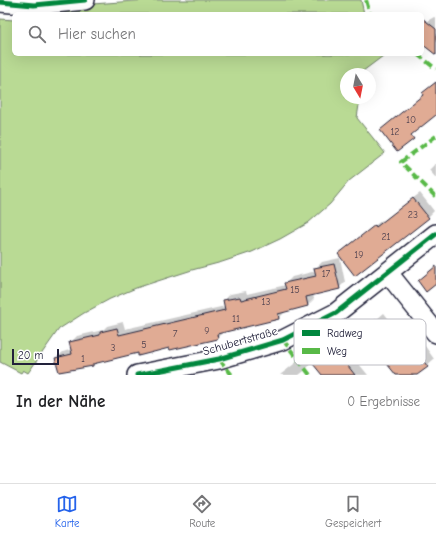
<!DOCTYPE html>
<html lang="de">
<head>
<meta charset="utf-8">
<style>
	body { margin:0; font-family:"Comic Neue",sans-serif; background:#f6f6f6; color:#202124 }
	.compass { position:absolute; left:340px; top:68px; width:36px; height:36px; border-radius:50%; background:#fff; box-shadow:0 4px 16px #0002; rotate:170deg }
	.scale { position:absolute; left:12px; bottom:10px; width:47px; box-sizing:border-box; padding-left:4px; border:2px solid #22223b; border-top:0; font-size:11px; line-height:14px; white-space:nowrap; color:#22223b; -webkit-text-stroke:3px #fff; paint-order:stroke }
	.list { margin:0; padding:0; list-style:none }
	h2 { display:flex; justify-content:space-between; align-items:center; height:52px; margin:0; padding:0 16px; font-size:17px }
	h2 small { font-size:13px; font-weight:400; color:#757577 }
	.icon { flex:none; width:22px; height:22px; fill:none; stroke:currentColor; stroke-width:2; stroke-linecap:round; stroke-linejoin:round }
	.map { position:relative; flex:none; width:436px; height:375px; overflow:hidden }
	.search { position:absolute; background:#fff; box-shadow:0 4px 16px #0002; left:12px; right:12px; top:12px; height:44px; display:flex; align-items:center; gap:10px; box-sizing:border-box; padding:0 14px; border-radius:6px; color:#757577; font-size:15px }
	.sheet { height:108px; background:#fff }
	nav { display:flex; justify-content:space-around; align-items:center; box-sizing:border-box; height:56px; border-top:1px solid #e0e0e0; background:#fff; font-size:11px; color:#757577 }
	nav a { display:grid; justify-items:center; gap:2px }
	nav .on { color:#2563eb }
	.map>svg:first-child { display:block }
	.green { fill:#b9da94; stroke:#6e7e68 }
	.shadow { fill:#0003 }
	.building { fill:#e0ab94; stroke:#22223b }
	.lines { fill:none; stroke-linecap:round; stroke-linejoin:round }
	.minor-casing { stroke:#22223b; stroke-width:22 }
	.minor { stroke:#fff; stroke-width:19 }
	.quiet { stroke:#58b947; stroke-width:4; stroke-dasharray:8 4; stroke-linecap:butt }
	.cycleway-casing { stroke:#fff; stroke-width:8 }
	.cycleway { stroke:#00873e; stroke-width:5 }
	.labels { text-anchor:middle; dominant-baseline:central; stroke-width:3; stroke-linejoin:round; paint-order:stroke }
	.number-label { font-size:10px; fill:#524451 }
	.street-label { font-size:12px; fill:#22223b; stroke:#fff }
	.key { fill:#fff; stroke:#bdbdc4; stroke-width:1 }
	.key-label { font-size:11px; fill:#22223b }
</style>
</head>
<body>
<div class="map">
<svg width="436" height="375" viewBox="0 0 436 375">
	<rect width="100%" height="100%" fill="#fff"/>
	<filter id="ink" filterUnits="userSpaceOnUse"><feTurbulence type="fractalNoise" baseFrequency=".025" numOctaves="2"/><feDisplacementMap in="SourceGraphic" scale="8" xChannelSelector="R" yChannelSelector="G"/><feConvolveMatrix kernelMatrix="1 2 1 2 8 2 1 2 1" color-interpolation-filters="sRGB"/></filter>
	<g filter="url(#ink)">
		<path class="green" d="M 148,0 L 361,0 L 364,14 L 33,14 L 51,7 Z
			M 0,19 L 14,20 L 14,54 L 382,54 L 383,56 L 363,71 L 363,74 L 346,74 L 346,98 L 360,98 L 357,118 L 385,153 L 349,181 L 330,204 L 308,223 L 280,239 L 252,252 L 222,262 L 192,270 L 136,288 L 110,299 L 84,313 L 59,329 L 28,373 L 23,370 L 21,373 L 0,362 Z"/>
		<path class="shadow" d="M 434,17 L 436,18 L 436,48 L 422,43 L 422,24 Z
			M 436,163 L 436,178 L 429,170 Z
			M 420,193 L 434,211 L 428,217 L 346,248 L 382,220 L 383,221 Z
			M 340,258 L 345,282 L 339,288 L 313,294 L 314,299 L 308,305 L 285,312 L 278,319 L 224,331 L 217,338 L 138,352 L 95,362 L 93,365 L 56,358 L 63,352 L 72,349 L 70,343 L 77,336 L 103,330 L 107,326 L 123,322 L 125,329 L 225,306 L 224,301 L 230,294 L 246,291 L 247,294 L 286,285 L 285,284 L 292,277 L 316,271 L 315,269 L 322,262 Z
			M 384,313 L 395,327 L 398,325 L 418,352 L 425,346 L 434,359 L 416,375 L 393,375 L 395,374 L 362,332 Z
			M 341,342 L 368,375 L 323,375 L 314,364 Z
			M 303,357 L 310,365 L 303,372 L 299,375 L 280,375 Z"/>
		<path class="building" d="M 422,18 L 436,29 L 436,55 L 422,44 Z
			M 436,82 L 436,115 L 411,135 L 414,139 L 397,152 L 380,130 L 423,95 L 422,93 Z
			M 413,198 L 429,218 L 355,276 L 338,254 L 375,225 L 376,227 Z
			M 334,264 L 340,289 L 306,297 L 308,306 L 278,314 L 279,319 L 217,334 L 218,339 L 170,350 L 169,348 L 138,356 L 138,353 L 93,364 L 93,366 L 59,372 L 55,358 L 72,354 L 69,342 L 100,335 L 100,332 L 117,328 L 119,335 L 225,310 L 223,300 L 240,297 L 241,300 L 286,289 L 284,283 L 316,276 L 314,268 Z
			M 436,266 L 436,284 L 426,292 L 418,281 Z
			M 377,319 L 388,334 L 390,332 L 411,358 L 417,353 L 428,367 L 417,375 L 396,375 L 361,332 Z
			M 334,348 L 355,375 L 322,375 L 313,364 Z"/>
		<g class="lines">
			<defs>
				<path id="minor" d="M 0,2 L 34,5 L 85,0
					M 388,273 L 436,333
					M 137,375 L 219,359 L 283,340 L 336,313 L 436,234"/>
			</defs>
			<use href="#minor" class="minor-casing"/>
			<use href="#minor" class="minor"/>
			<path class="quiet" d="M 366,0 L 370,14
				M 417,54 L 436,69
				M 436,136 L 401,162 L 436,197
				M 283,340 L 310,375
				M 219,359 L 232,375"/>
			<defs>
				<path id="cycleway" d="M 0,2 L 34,5 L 85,0
					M 137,375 L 219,359 L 283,340 L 336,313 L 436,234"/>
			</defs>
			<use href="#cycleway" class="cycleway-casing"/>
			<use href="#cycleway" class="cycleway"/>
		</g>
	</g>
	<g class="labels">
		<g class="number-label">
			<text x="411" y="120">10</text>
			<text x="395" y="132">12</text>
			<text x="413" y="215">23</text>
			<text x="386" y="237">21</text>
			<text x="359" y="255">19</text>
			<text x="326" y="274">17</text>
			<text x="295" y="290">15</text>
			<text x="266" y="302">13</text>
			<text x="236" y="319">11</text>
			<text x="207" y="331">9</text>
			<text x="175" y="334">7</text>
			<text x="144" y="345">5</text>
			<text x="113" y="348">3</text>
			<text x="83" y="359">1</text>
		</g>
		<g class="street-label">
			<text transform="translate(240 341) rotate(-16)">Schubertstraße</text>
		</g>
	</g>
	<rect x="294" y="319" width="132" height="46" rx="6" class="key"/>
	<rect x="302" y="330" width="18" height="6" fill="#00873e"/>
	<rect x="302" y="348" width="18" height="6" fill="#58b947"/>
	<g class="key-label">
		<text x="327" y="337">Radweg</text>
		<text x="327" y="355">Weg</text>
	</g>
</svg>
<svg class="compass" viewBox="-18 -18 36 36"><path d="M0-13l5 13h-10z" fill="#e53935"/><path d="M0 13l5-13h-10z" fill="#757577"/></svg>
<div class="scale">20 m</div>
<div class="search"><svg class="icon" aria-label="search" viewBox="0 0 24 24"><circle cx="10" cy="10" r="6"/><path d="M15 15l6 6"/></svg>Hier suchen</div>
</div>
<section class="sheet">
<h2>In der Nähe<small>0 Ergebnisse</small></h2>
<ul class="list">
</ul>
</section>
<nav>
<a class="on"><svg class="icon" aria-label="map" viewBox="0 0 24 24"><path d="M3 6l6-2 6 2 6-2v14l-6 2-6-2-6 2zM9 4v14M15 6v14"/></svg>Karte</a>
<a><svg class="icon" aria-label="directions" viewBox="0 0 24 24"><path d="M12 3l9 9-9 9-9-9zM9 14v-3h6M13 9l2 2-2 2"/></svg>Route</a>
<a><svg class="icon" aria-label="saved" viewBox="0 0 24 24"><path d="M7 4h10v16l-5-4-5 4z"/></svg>Gespeichert</a>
</nav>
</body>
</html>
